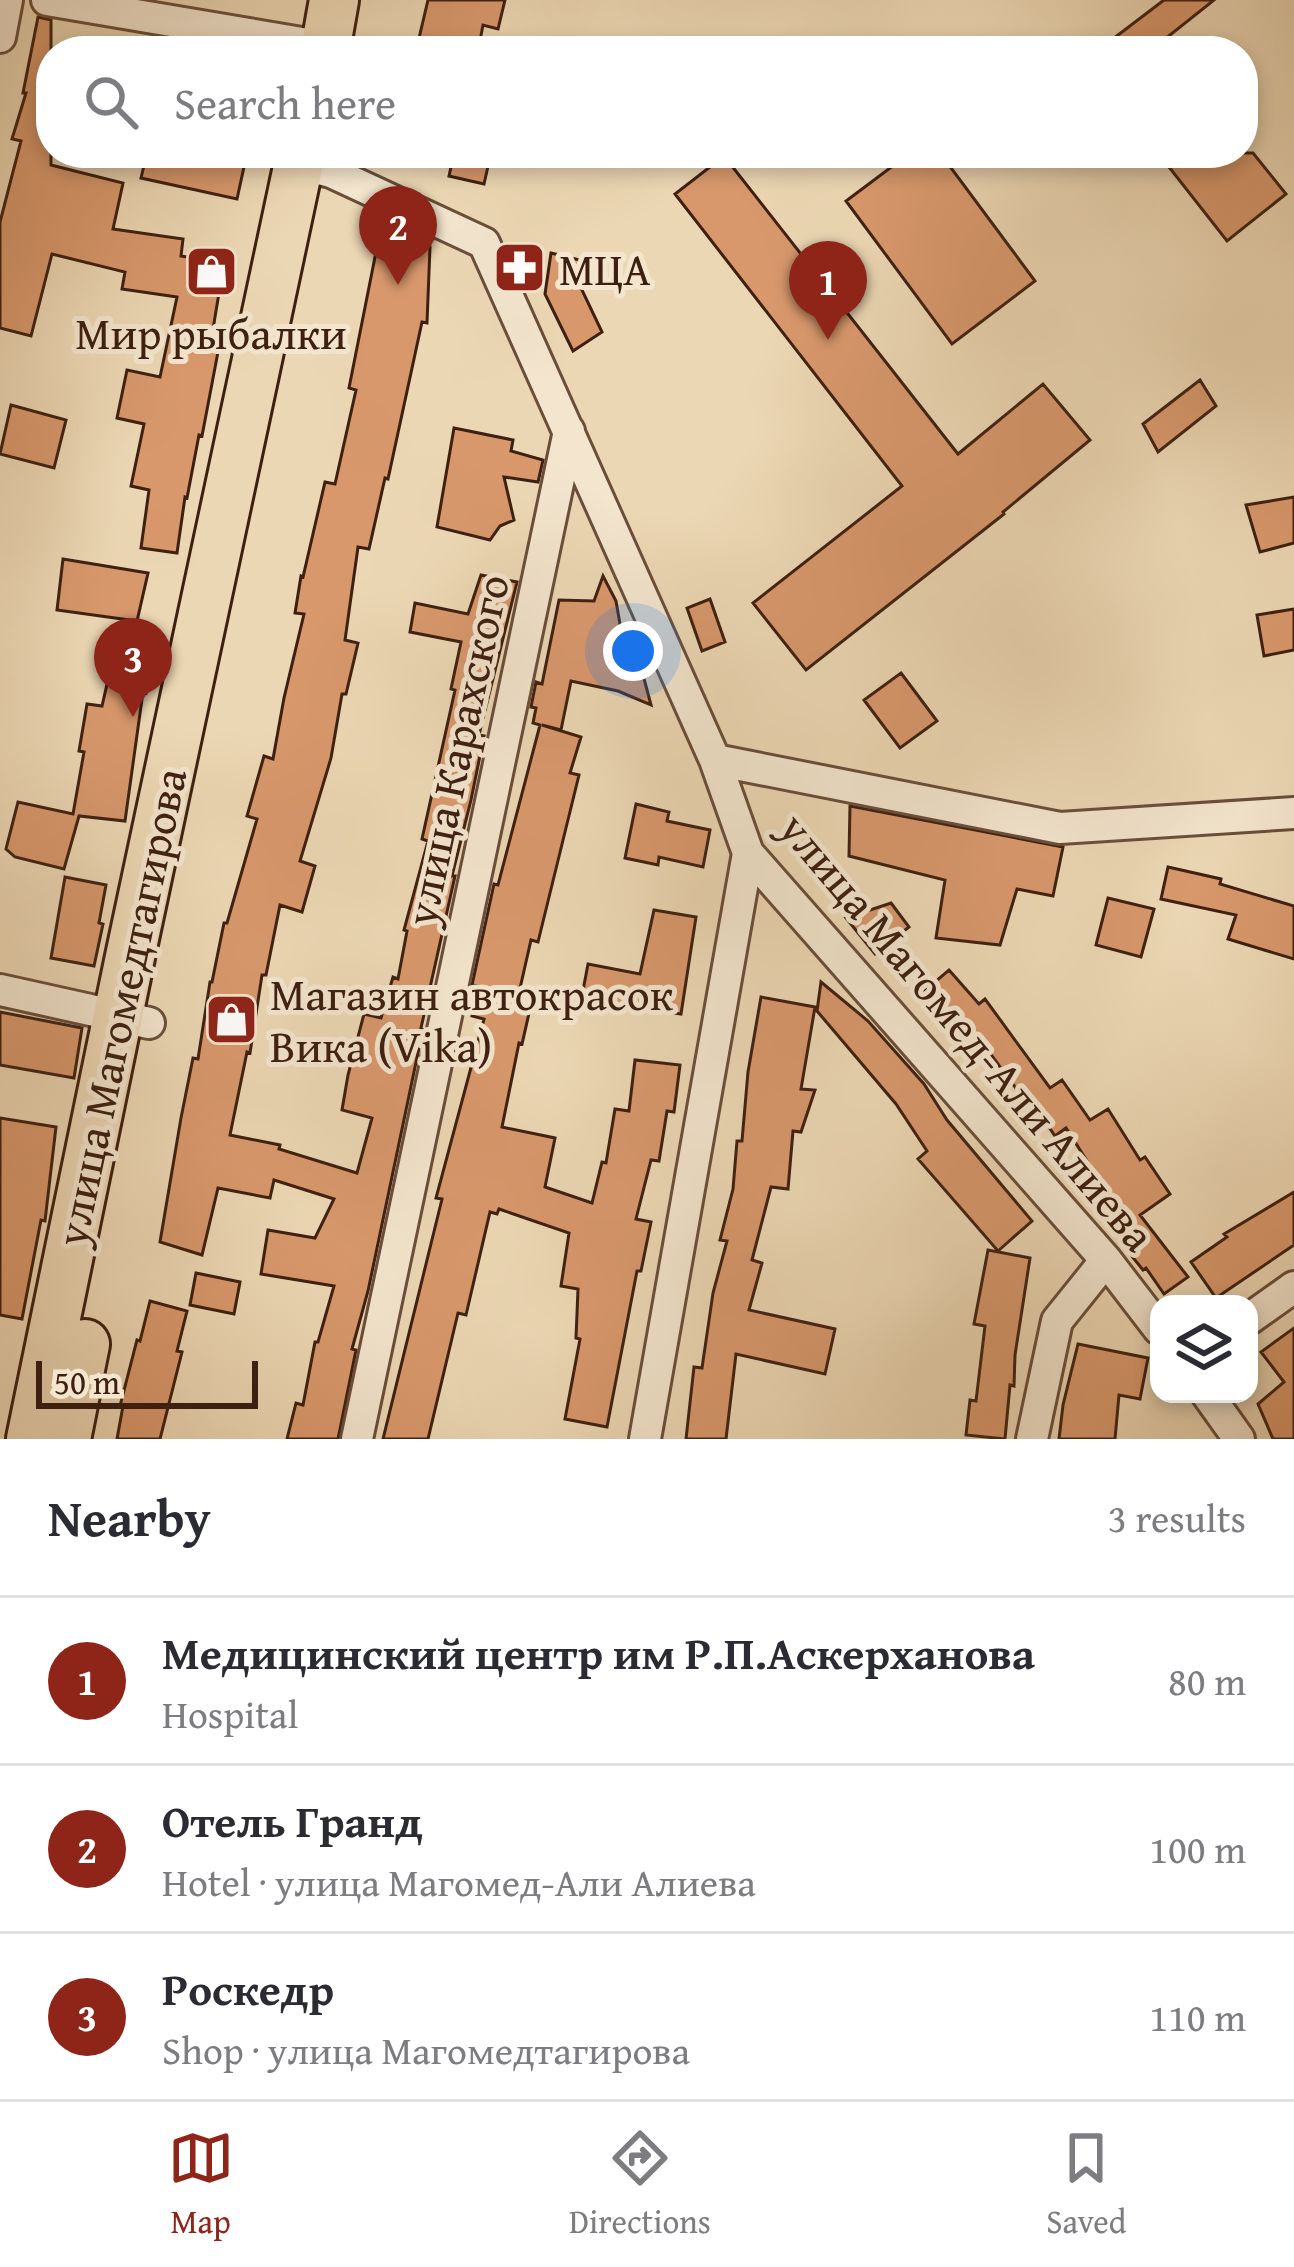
<!DOCTYPE html>
<html lang="en">
<head>
<meta charset="utf-8">
<style>
	body { margin:0; font-family:"Gentium Book Plus",serif; background:#f7f7f7; color:#2b2b33 }
	.controls { position:absolute; right:36px; bottom:36px; display:grid; overflow:hidden; border-radius:24px; box-shadow:0 6px 18px #0003 }
	.controls button { width:108px; height:108px; display:grid; place-items:center; padding:0; border:0; border-bottom:3px solid #e1e1e2; background:#fff; color:#2b2b33; font:60px sans-serif }
	.scale { position:absolute; left:36px; bottom:30px; width:222px; box-sizing:border-box; padding-left:12px; border:6px solid #3e2012; border-top:0; font-size:33px; line-height:42px; white-space:nowrap; color:#3e2012; -webkit-text-stroke:9px #f3e5ce; paint-order:stroke }
	.you { position:absolute; left:633px; top:651px; width:42px; height:42px; margin:-30px; border:9px solid #fff; border-radius:50%; background:#1a73e8; box-shadow:0 0 0 18px #1a73e833 }
	.badge { display:grid; place-items:center; width:78px; height:78px; border-radius:50%; background:#8f2418; color:#fff; font-size:39px; font-weight:700 }
	.pin { position:absolute; translate:-50% -99px; filter:drop-shadow(0 3px 6px #0008) }
	.pin::after { content:''; position:absolute; top:63px; width:42px; height:36px; background:inherit; clip-path:polygon(0 0,100% 0,50% 100%) }
	.list { margin:0; padding:0; list-style:none }
	h2 { display:flex; justify-content:space-between; align-items:center; height:156px; margin:0; padding:0 48px; font-size:51px }
	h2 small { font-size:39px; font-weight:400; color:#7c7c81 }
	.list li { display:grid; grid-template-columns:78px 1fr auto; gap:36px; align-items:center; box-sizing:border-box; height:168px; padding:0 48px; border-top:3px solid #e1e1e2 }
	.list b { display:block; font-size:45px; white-space:nowrap }
	.list p { margin:0; font-size:39px; white-space:nowrap; color:#7c7c81 }
	.list em { font-size:39px; font-style:normal; color:#7c7c81 }
	.icon { flex:none; width:66px; height:66px; fill:none; stroke:currentColor; stroke-width:2; stroke-linecap:round; stroke-linejoin:round }
	.map { position:relative; flex:none; width:1294px; height:1439px; overflow:hidden }
	.search { position:absolute; background:#fff; box-shadow:0 6px 18px #0003; left:36px; right:36px; top:36px; height:132px; display:flex; align-items:center; gap:30px; box-sizing:border-box; padding:0 42px; border-radius:48px; color:#7c7c81; font-size:45px }
	.sheet { height:660px; background:#fff }
	nav { display:flex; justify-content:space-around; align-items:center; box-sizing:border-box; height:168px; border-top:3px solid #e1e1e2; background:#fff; font-size:33px; color:#7c7c81 }
	nav a { display:grid; justify-items:center; gap:6px }
	nav .on { color:#8f2418 }
	.map>svg:first-child { display:block }
	.building { fill:#d8986c; stroke:#3e2012; stroke-width:3 }
	.lines { fill:none; stroke-linecap:round; stroke-linejoin:round }
	.street-casing { stroke:#6a4e3a; stroke-width:36 }
	.primary-casing { stroke:#3e2012; stroke-width:54 }
	.street { stroke:#f3e5ce; stroke-width:30 }
	.primary { stroke:#ecd7b4; stroke-width:48 }
	.labels { text-anchor:middle; dominant-baseline:central; stroke-width:10; stroke-linejoin:round; paint-order:stroke }
	.poi-label { font-size:45px; fill:#3e2012; stroke:#f3e5ce; text-anchor:start }
	.street-label { font-size:45px; fill:#3e2012; stroke:#f3e5ce }
</style>
</head>
<body>
<div class="map">
<svg width="1294" height="1439" viewBox="0 0 1294 1439">
	<rect width="100%" height="100%" fill="#ecd7b4"/>
	<filter id="stains"><feTurbulence type="fractalNoise" baseFrequency=".00167" numOctaves="4"/><feColorMatrix values="0 0 0 0 .2 0 0 0 0 .09 0 0 0 0 .02 0 0 0 .5 -.17"/></filter>
	<radialGradient id="worn" r=".72"><stop offset=".6" stop-color="#630" stop-opacity="0"/><stop offset="1" stop-color="#630" stop-opacity=".3"/></radialGradient>
	<path class="building" d="M 428,0 L 505,0 L 498,29 L 483,25 L 478,51 L 416,51 Z
		M 1164,0 L 1214,0 L 1150,51 L 1097,51 Z
		M 38,17 L 51,20 L 51,165 L 123,183 L 113,229 L 183,239 L 181,256 L 224,263 L 213,329 L 222,331 L 202,436 L 199,435 L 187,498 L 185,497 L 177,553 L 141,548 L 149,490 L 131,486 L 144,424 L 117,418 L 127,370 L 160,377 L 177,297 L 122,289 L 125,272 L 52,254 L 31,336 L 0,328 L 0,222 L 21,141 L 12,139 L 26,93 L 23,93 Z
		M 147,153 L 247,153 L 237,199 L 141,178 Z
		M 454,153 L 491,153 L 484,184 L 449,176 Z
		M 910,153 L 940,153 L 1035,281 L 952,344 L 846,201 Z
		M 1158,153 L 1253,153 L 1286,194 L 1227,241 Z
		M 724,156 L 958,454 L 1043,384 L 1090,440 L 1003,512 L 1004,514 L 806,670 L 753,603 L 902,486 L 675,194 Z
		M 378,242 L 430,247 L 427,323 L 422,322 L 388,479 L 385,478 L 369,549 L 358,547 L 345,640 L 358,643 L 346,694 L 342,694 L 331,758 L 300,861 L 315,866 L 302,912 L 280,905 L 266,975 L 262,975 L 250,1053 L 247,1052 L 230,1135 L 280,1145 L 279,1149 L 357,1173 L 372,1118 L 342,1110 L 348,1075 L 364,1014 L 381,1018 L 393,977 L 398,979 L 407,931 L 404,930 L 428,841 L 422,839 L 455,690 L 451,689 L 461,642 L 410,632 L 415,603 L 468,614 L 481,575 L 517,582 L 479,735 L 484,736 L 471,800 L 452,876 L 455,876 L 421,1028 L 423,1029 L 368,1291 L 352,1349 L 356,1350 L 338,1439 L 287,1439 L 296,1403 L 303,1405 L 315,1342 L 318,1342 L 334,1286 L 261,1274 L 268,1230 L 315,1238 L 334,1199 L 274,1180 L 270,1198 L 218,1188 L 202,1255 L 160,1242 L 181,1118 L 193,1058 L 198,1059 L 210,982 L 212,982 L 224,923 L 227,923 L 257,819 L 247,816 L 264,756 L 273,759 L 284,698 L 304,614 L 295,613 L 301,576 L 303,577 L 325,482 L 335,484 L 356,390 L 349,388 Z
		M 551,253 L 592,263 L 581,288 L 602,332 L 573,351 L 545,294 Z
		M 1200,380 L 1216,406 L 1158,452 L 1143,424 Z
		M 11,405 L 66,420 L 54,468 L 0,454 Z
		M 454,428 L 513,440 L 511,451 L 543,460 L 538,482 L 504,477 L 514,520 L 500,526 L 490,540 L 437,527 Z
		M 1294,497 L 1294,543 L 1260,552 L 1246,505 Z
		M 63,559 L 148,573 L 137,621 L 57,610 Z
		M 603,576 L 616,601 L 624,647 L 638,656 L 651,705 L 618,691 L 571,681 L 561,730 L 542,725 L 581,737 L 570,773 L 579,775 L 538,942 L 531,940 L 516,1006 L 530,1009 L 522,1044 L 519,1043 L 502,1127 L 555,1138 L 545,1187 L 592,1203 L 602,1162 L 606,1163 L 615,1109 L 629,1111 L 635,1060 L 680,1065 L 674,1112 L 667,1111 L 659,1161 L 651,1160 L 636,1219 L 651,1222 L 641,1271 L 637,1271 L 607,1427 L 565,1419 L 580,1339 L 576,1338 L 578,1289 L 561,1286 L 569,1233 L 499,1209 L 497,1214 L 490,1212 L 466,1315 L 458,1313 L 428,1439 L 383,1439 L 442,1199 L 436,1198 L 484,1019 L 472,1016 L 479,986 L 472,985 L 494,884 L 498,885 L 540,725 L 533,723 L 536,708 L 531,707 L 536,682 L 542,684 L 559,600 L 594,601 Z
		M 710,599 L 725,642 L 702,651 L 687,608 Z
		M 1294,609 L 1294,650 L 1264,656 L 1257,615 Z
		M 116,645 L 155,654 L 146,693 L 143,692 L 125,821 L 79,816 L 64,869 L 15,857 L 6,849 L 18,802 L 73,814 L 84,752 L 79,751 L 87,704 L 102,706 Z
		M 901,673 L 937,721 L 900,748 L 864,700 Z
		M 636,804 L 669,812 L 667,821 L 710,830 L 703,867 L 659,857 L 658,865 L 625,858 Z
		M 850,806 L 1063,847 L 1053,896 L 1017,889 L 1000,945 L 936,938 L 945,880 L 849,856 Z
		M 1168,867 L 1221,879 L 1220,884 L 1294,906 L 1294,959 L 1228,939 L 1236,915 L 1161,899 Z
		M 65,877 L 106,885 L 99,923 L 103,924 L 94,966 L 51,958 Z
		M 1108,898 L 1154,909 L 1141,957 L 1096,945 Z
		M 891,903 L 909,927 L 875,954 L 846,918 Z
		M 654,910 L 696,917 L 681,1014 L 625,1006 L 625,1009 L 581,1001 L 588,964 L 640,974 Z
		M 949,970 L 979,1004 L 985,999 L 1050,1088 L 1062,1080 L 1090,1120 L 1108,1109 L 1140,1160 L 1145,1157 L 1170,1194 L 1140,1215 L 1188,1277 L 1164,1294 L 1146,1268 L 1143,1270 L 1122,1244 L 1128,1239 L 1089,1176 L 1094,1172 L 1066,1128 L 1055,1136 L 1028,1096 L 1024,1099 L 989,1052 L 983,1057 L 952,1014 L 945,1020 L 922,993 Z
		M 821,982 L 868,1021 L 924,1084 L 947,1120 L 1032,1221 L 998,1251 L 918,1159 L 927,1151 L 896,1104 L 817,1011 Z
		M 761,997 L 815,1007 L 801,1089 L 815,1090 L 801,1132 L 793,1131 L 788,1189 L 771,1187 L 752,1260 L 762,1263 L 749,1310 L 835,1329 L 825,1374 L 736,1354 L 726,1439 L 686,1439 L 694,1367 L 702,1368 L 713,1293 L 727,1241 L 720,1240 L 733,1189 L 737,1141 L 742,1141 L 748,1072 Z
		M 0,1012 L 82,1028 L 74,1078 L 0,1065 Z
		M 0,1118 L 56,1127 L 45,1221 L 41,1220 L 22,1319 L 0,1315 Z
		M 1294,1192 L 1294,1245 L 1216,1298 L 1191,1262 L 1227,1237 L 1224,1234 Z
		M 988,1250 L 1030,1258 L 1015,1355 L 1014,1386 L 1010,1385 L 1005,1439 L 966,1435 L 970,1400 L 976,1401 L 985,1326 L 974,1324 Z
		M 196,1273 L 240,1282 L 234,1314 L 190,1305 Z
		M 150,1301 L 187,1311 L 177,1351 L 182,1352 L 160,1439 L 117,1439 L 123,1406 L 120,1406 L 137,1340 L 140,1341 Z
		M 1294,1328 L 1294,1439 L 1273,1439 L 1258,1404 L 1284,1382 L 1261,1352 Z
		M 1078,1344 L 1148,1358 L 1140,1399 L 1119,1395 L 1115,1439 L 1059,1439 L 1063,1405 Z"/>
	<g class="lines">
		<defs>
			<path id="street" d="M 47,0 L 343,50
				M 0,37 L 7,0
				M 299,164 L 331,172 L 484,243 L 715,760 L 748,853 L 1106,1260 L 1159,1329
				M 715,760 L 1060,828 L 1294,813
				M 0,990 L 149,1023
				M 1249,1319 L 1294,1287
				M 1207,1394 L 1239,1439
				M 357,1439 L 569,431
				M 645,1439 L 748,853
				M 1032,1439 L 1057,1321 L 1106,1260"/>
			<path id="primary" d="M 325,51 L 334,0
				M 31,1439 L 130,957 L 301,153
				M 66,1439 L 85,1344"/>
		</defs>
		<use href="#street" class="street-casing"/>
		<use href="#primary" class="primary-casing"/>
		<use href="#street" class="street"/>
		<use href="#primary" class="primary"/>
	</g>
	<defs>
		<symbol id="pharmacy-square" viewBox="-11 -11 22 22"><rect x="-9" y="-9" width="18" height="18" rx="4" fill="#8f2418" stroke="#f3e5ce"/><path d="M-2-6h4v4h4v4h-4v4h-4v-4h-4v-4h4Z" fill="#fff"/></symbol>
		<symbol id="shop-square" viewBox="-11 -11 22 22"><rect x="-9" y="-9" width="18" height="18" rx="4" fill="#8f2418" stroke="#f3e5ce"/><path d="M-5-2.5h2.3a2.7 3.5 0 0 1 5.4 0H5L5.5 6h-11ZM-1.5-2.5h3a1.5 2.3 0 0 0-3 0Z" fill="#fff"/></symbol>
	</defs>
	<g fill-rule="evenodd">
		<use href="#pharmacy-square" x="490" y="238" width="59" height="59"/>
		<use href="#shop-square" x="182" y="242" width="59" height="59"/>
		<use href="#shop-square" x="202" y="990" width="59" height="59"/>
	</g>
	<g class="labels">
		<g class="poi-label">
			<text x="559" y="268">МЦА</text>
			<text x="211" y="332" text-anchor="middle">Мир рыбалки</text>
			<text x="270" y="993">Магазин автокрасок<tspan x="270" dy="52">Вика (Vika)</tspan></text>
		</g>
		<g class="street-label">
			<text transform="translate(456 750) rotate(-78)">улица Карахского</text>
			<text transform="translate(120 1007) rotate(-78)">улица Магомедтагирова</text>
			<text transform="translate(968 1031) rotate(50)">улица Магомед-Али Алиева</text>
		</g>
	</g>
	<rect width="100%" height="100%" filter="url(#stains)"/>
	<rect width="100%" height="100%" fill="url(#worn)"/>
</svg>
<div class="controls">
<button><svg class="icon" aria-label="layers" viewBox="0 0 24 24"><path d="M12 4l9 5-9 5-9-5zM3 14l9 5 9-5"/></svg></button>
</div>
<div class="scale">50 m</div>
<div class="you"></div>
<div class="pin badge" style="left:828px;top:340px">1</div>
<div class="pin badge" style="left:398px;top:285px">2</div>
<div class="pin badge" style="left:133px;top:717px">3</div>
<div class="search"><svg class="icon" aria-label="search" viewBox="0 0 24 24"><circle cx="10" cy="10" r="6"/><path d="M15 15l6 6"/></svg>Search here</div>
</div>
<section class="sheet">
<h2>Nearby<small>3 results</small></h2>
<ul class="list">
<li><span class="badge">1</span><div><b>Медицинский центр им Р.П.Аскерханова</b><p>Hospital</p></div><em>80 m</em></li>
<li><span class="badge">2</span><div><b>Отель Гранд</b><p>Hotel · улица Магомед-Али Алиева</p></div><em>100 m</em></li>
<li><span class="badge">3</span><div><b>Роскедр</b><p>Shop · улица Магомедтагирова</p></div><em>110 m</em></li>
</ul>
</section>
<nav>
<a class="on"><svg class="icon" aria-label="map" viewBox="0 0 24 24"><path d="M3 6l6-2 6 2 6-2v14l-6 2-6-2-6 2zM9 4v14M15 6v14"/></svg>Map</a>
<a><svg class="icon" aria-label="directions" viewBox="0 0 24 24"><path d="M12 3l9 9-9 9-9-9zM9 14v-3h6M13 9l2 2-2 2"/></svg>Directions</a>
<a><svg class="icon" aria-label="saved" viewBox="0 0 24 24"><path d="M7 4h10v16l-5-4-5 4z"/></svg>Saved</a>
</nav>
</body>
</html>
